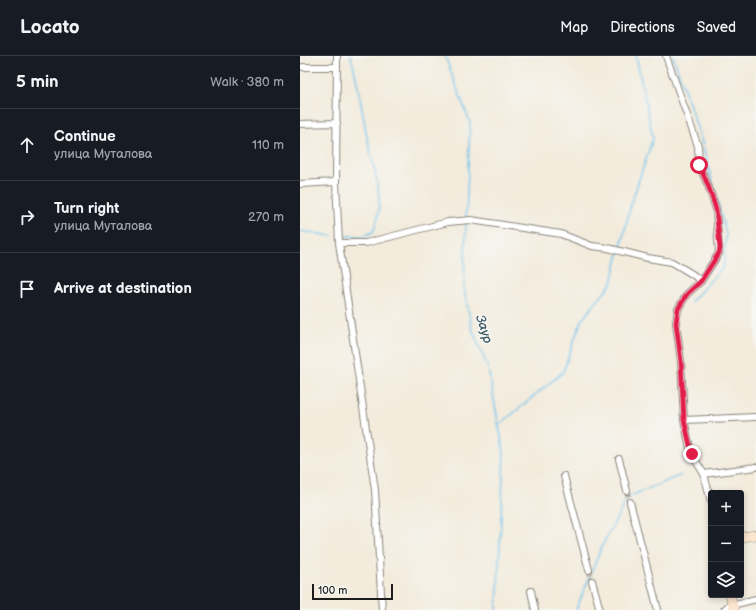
<!DOCTYPE html>
<html lang="en">
<head>
<meta charset="utf-8">
<style>
	body { margin:0; font-family:"Balsamiq Sans",sans-serif; background:#242831; color:#f1f3f6 }
	.controls { position:absolute; right:12px; bottom:12px; display:grid; overflow:hidden; border-radius:4px; box-shadow:0 2px 6px #0003 }
	.controls button { width:36px; height:36px; display:grid; place-items:center; padding:0; border:0; border-bottom:1px solid #363941; background:#171b24; color:#f1f3f6; font:20px sans-serif }
	.scale { position:absolute; left:12px; bottom:10px; width:81px; box-sizing:border-box; padding-left:4px; border:2px solid #1c1c1c; border-top:0; font-size:11px; line-height:14px; white-space:nowrap; color:#1c1c1c; -webkit-text-stroke:3px #f6f6f2; paint-order:stroke }
	.stop { position:absolute; width:12px; height:12px; margin:-9px; border:3px solid #e11d48; border-radius:50%; background:#fff }
	.stop.end { background:#e11d48; border-color:#fff; box-shadow:0 1px 4px #0008 }
	.list { margin:0; padding:0; list-style:none }
	h2 { display:flex; justify-content:space-between; align-items:center; height:52px; margin:0; padding:0 16px; font-size:17px }
	h2 small { font-size:13px; font-weight:400; color:#9ea1a6 }
	.list li { display:grid; grid-template-columns:26px 1fr auto; gap:12px; align-items:center; box-sizing:border-box; height:72px; padding:0 16px; border-top:1px solid #363941 }
	.list b { display:block; font-size:15px; white-space:nowrap }
	.list p { margin:0; font-size:13px; white-space:nowrap; color:#9ea1a6 }
	.list em { font-size:13px; font-style:normal; color:#9ea1a6 }
	.icon { flex:none; width:22px; height:22px; fill:none; stroke:currentColor; stroke-width:2; stroke-linecap:round; stroke-linejoin:round }
	.map { position:relative; flex:none; width:456px; height:554px; overflow:hidden }
	header { display:flex; align-items:center; gap:24px; box-sizing:border-box; height:56px; padding:0 20px; background:#171b24; border-bottom:1px solid #363941 }
	header strong { font-size:19px }
	nav { display:flex; gap:22px; margin-inline-start:auto; font-size:14px }
	main { display:flex }
	aside { flex:1; background:#171b24 }
	.map>svg:first-child { display:block }
	.lines { fill:none; stroke-linecap:round; stroke-linejoin:round }
	.stream { stroke:#70c3ec; stroke-width:1.5 }
	.street-tunnel { stroke:#c8c2b5; stroke-width:6; stroke-dasharray:6 3; stroke-linecap:butt }
	.street-casing { stroke:#88847c; stroke-width:8 }
	.secondary-casing { stroke:#88847c; stroke-width:10 }
	.street { stroke:#fff; stroke-width:6 }
	.secondary { stroke:#fce5cf; stroke-width:9 }
	.route { stroke:#e11d48; stroke-width:5 }
	.labels { text-anchor:middle; dominant-baseline:central; stroke-width:3; stroke-linejoin:round; paint-order:stroke }
	.water-label { font-size:13px; font-style:italic; fill:#395665; stroke:#f6f6f2 }
</style>
</head>
<body>
<header>
<strong>Locato</strong>
<nav><a>Map</a><a>Directions</a><a>Saved</a></nav>
</header>
<main>
<aside>
<h2>5 min<small>Walk · 380 m</small></h2>
<ul class="list">
<li><svg class="icon" aria-label="ahead" viewBox="0 0 24 24"><path d="M12 20V5M6 11l6-6 6 6"/></svg><div><b>Continue</b><p>улица Муталова</p></div><em>110 m</em></li>
<li><svg class="icon" aria-label="right" viewBox="0 0 24 24"><path d="M7 20v-9h11M14 6l5 5-5 5"/></svg><div><b>Turn right</b><p>улица Муталова</p></div><em>270 m</em></li>
<li><svg class="icon" aria-label="arrive" viewBox="0 0 24 24"><path d="M6 21V4h12l-3 4 3 4H6"/></svg><div><b>Arrive at destination</b></div></li>
</ul>
</aside>
<div class="map">
<svg width="456" height="554" viewBox="0 0 456 554">
	<rect width="100%" height="100%" fill="#f6f6f2"/>
	<filter id="ink" filterUnits="userSpaceOnUse"><feTurbulence type="fractalNoise" baseFrequency=".025" numOctaves="2"/><feDisplacementMap in="SourceGraphic" scale="8" xChannelSelector="R" yChannelSelector="G"/><feConvolveMatrix kernelMatrix="1 2 1 2 8 2 1 2 1" color-interpolation-filters="sRGB"/></filter>
	<filter id="wash" filterUnits="userSpaceOnUse"><feTurbulence type="fractalNoise" baseFrequency=".012" numOctaves="4" result="noise"/><feDisplacementMap in="SourceGraphic" scale="16" xChannelSelector="R" yChannelSelector="G"/><feGaussianBlur stdDeviation="0.9" result="paint"/><feColorMatrix in="noise" values="0 0 0 0 0 0 0 0 0 0 0 0 0 0 0 0 0 1.4 0 .05"/><feComposite in="paint" operator="in"/></filter>
	<g filter="url(#wash)">
		<rect width="100%" height="100%" fill="#f3ebdb"/>
		<g class="lines">
			<path class="stream" d="M 145,0 L 170,67 L 166,161
				M 373,0 L 401,83 L 426,178 L 424,210 L 391,246
				M 166,167 L 164,233 L 172,273 L 188,312 L 204,397 L 197,554
				M 0,175 L 32,180
				M 43,180 L 63,180 L 73,176 C 87,147 73,111 67,81 C 62,54 58,27 51,0
				M 320,194 L 331,148 L 353,82 L 336,0
				M 198,370 L 263,316 L 281,265 L 312,227 L 319,197
				M 276,554 L 302,490 L 328,441 L 381,419"/>
		</g>
	</g>
	<g filter="url(#ink)">
		<g class="lines">
			<path class="street-tunnel" d="M 327,435 L 330,446
				M 289,514 L 292,525"/>
			<defs>
				<path id="street" d="M 37,0 L 36,126 L 39,187 L 75,434 L 82,554
					M 366,0 L 398,90 L 399,109 L 408,129 L 416,153 L 419,197 L 401,225 L 387,238 L 378,253 L 376,267 L 381,305 L 384,364 L 391,397 L 404,418 L 411,445
					M 3,11 L 37,11
					M 0,68 L 37,67
					M 0,128 L 36,126
					M 39,187 L 66,187 L 148,166 L 171,164 L 261,178 L 292,190 L 308,192 L 348,202 L 372,206 L 392,218 L 401,225
					M 384,364 L 456,361
					M 319,403 L 327,435
					M 404,418 L 456,411
					M 264,420 L 289,514
					M 330,446 L 358,554
					M 292,525 L 300,554
					M 231,535 L 235,554
					M 424,554 L 428,550 L 456,543"/>
				<path id="secondary" d="M 441,481 L 456,479
					M 430,539 L 434,554"/>
			</defs>
			<use href="#street" class="street-casing"/>
			<use href="#secondary" class="secondary-casing"/>
			<use href="#street" class="street"/>
			<use href="#secondary" class="secondary"/>
		</g>
	</g>
	<g class="lines" filter="url(#ink)">
		<path class="route" d="M 392,398 L 384,364 L 381,305 L 376,267 L 378,253 L 387,238 L 401,225 L 419,197 L 420,192 L 416,153 L 408,129 L 399,109"/>
	</g>
	<g class="labels">
		<g class="water-label">
			<text transform="translate(184 273) rotate(72)">Заур</text>
		</g>
	</g>
</svg>
<div class="controls">
<button>+</button>
<button>−</button>
<button><svg class="icon" aria-label="layers" viewBox="0 0 24 24"><path d="M12 4l9 5-9 5-9-5zM3 14l9 5 9-5"/></svg></button>
</div>
<div class="scale">100 m</div>
<div class="stop" style="left:399px;top:109px"></div>
<div class="stop end" style="left:392px;top:398px"></div>
</div>
</main>
</body>
</html>
